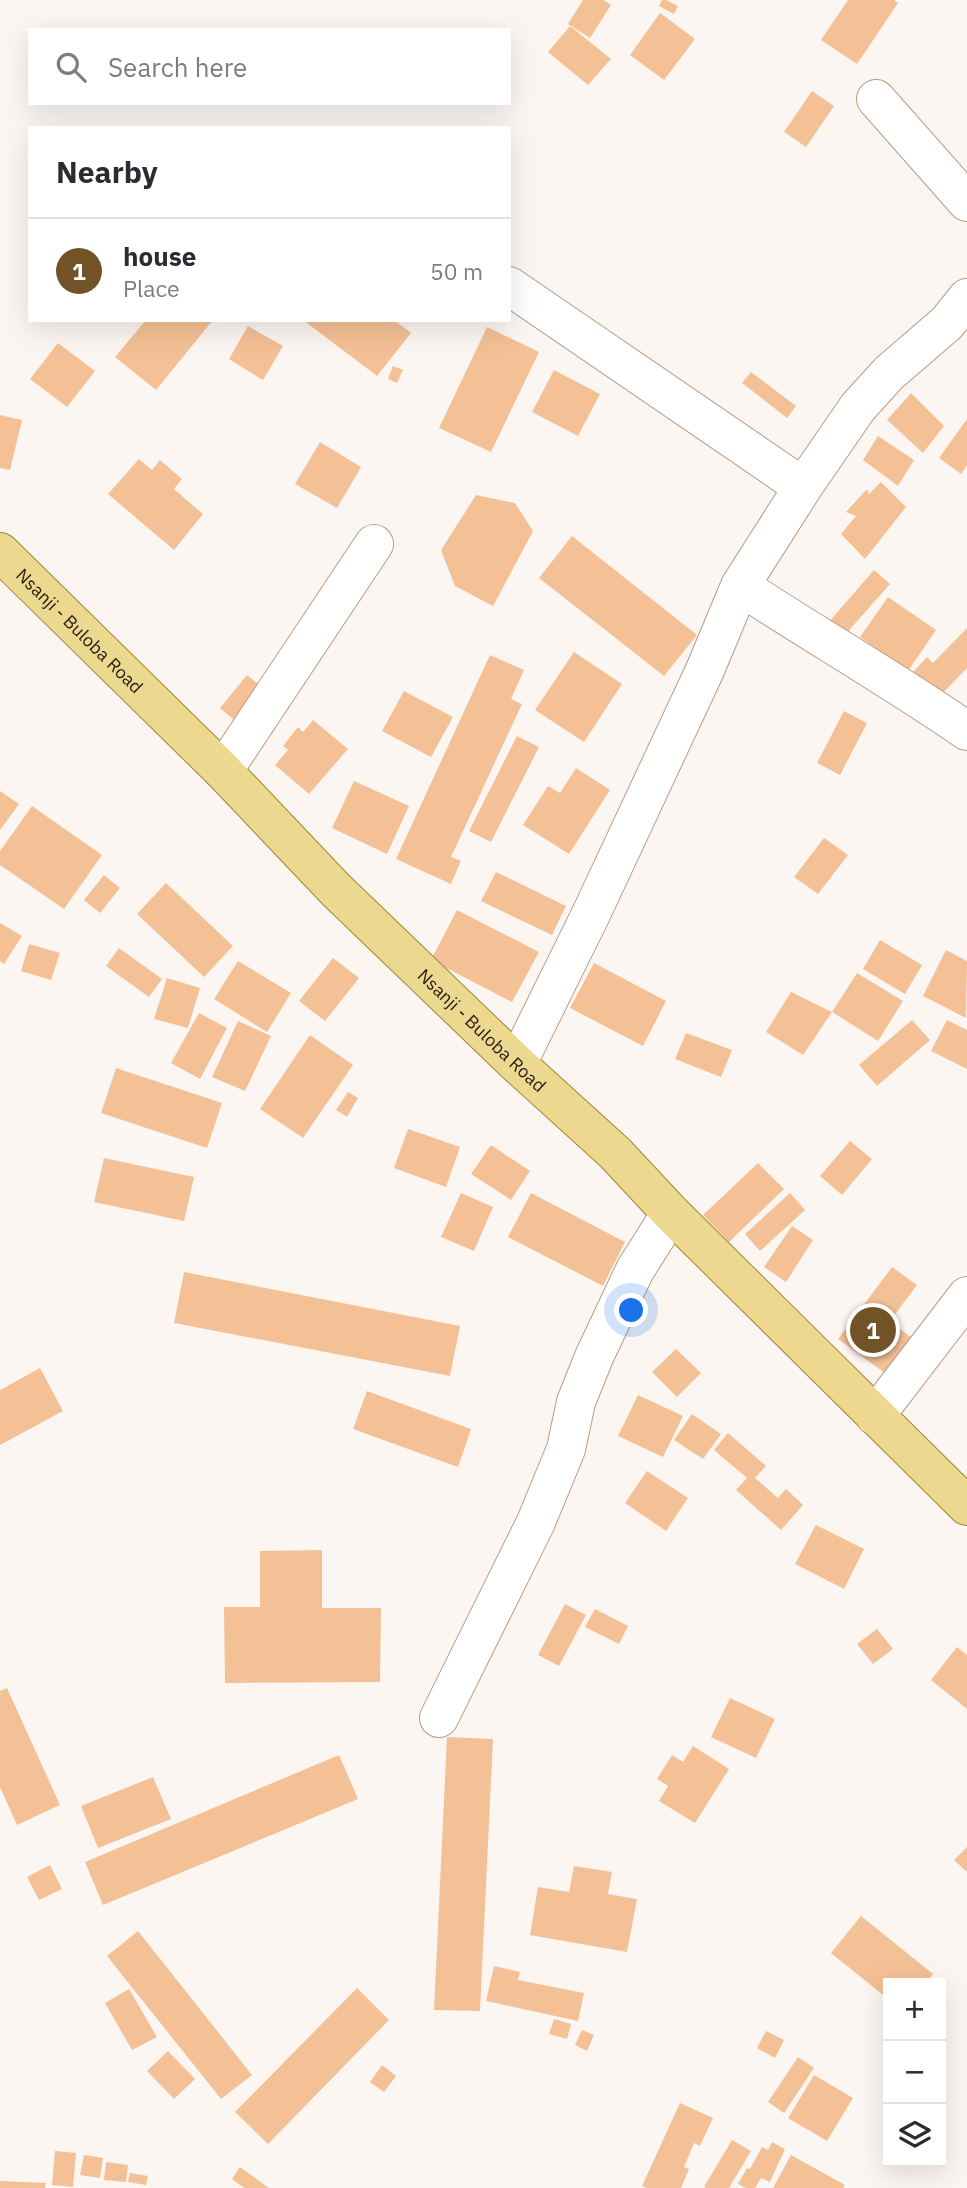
<!DOCTYPE html>
<html lang="en">
<head>
<meta charset="utf-8">
<style>
	body { margin:0; font-family:"IBM Plex Sans",sans-serif; background:#f2f2f3; color:#2b2b33 }
	.controls { position:absolute; right:21px; bottom:21px; display:grid; overflow:hidden; border-radius:0px; box-shadow:0 7px 28px #0002 }
	.controls button { width:63px; height:63px; display:grid; place-items:center; padding:0; border:0; border-bottom:2px solid #e1e1e2; background:#fff; color:#2b2b33; font:35px sans-serif }
	.you { position:absolute; left:632px; top:1311px; width:24px; height:24px; margin:-18px; border:5px solid #fff; border-radius:50%; background:#1a73e8; box-shadow:0 0 0 10px #1a73e833 }
	.badge { display:grid; place-items:center; width:46px; height:46px; border-radius:50%; background:#715327; color:#fff; font-size:23px; font-weight:700 }
	.pin { position:absolute; translate:-50% -50%; border:4px solid #fff; box-shadow:0 2px 7px #0006 }
	.list { margin:0; padding:0; list-style:none }
	h2 { display:flex; justify-content:space-between; align-items:center; height:91px; margin:0; padding:0 28px; font-size:30px }
	h2 small { font-size:23px; font-weight:400; color:#7c7c81 }
	.list li { display:grid; grid-template-columns:46px 1fr auto; gap:21px; align-items:center; box-sizing:border-box; height:105px; padding:0 28px; border-top:2px solid #e1e1e2 }
	.list b { display:block; font-size:26px; white-space:nowrap }
	.list p { margin:0; font-size:23px; white-space:nowrap; color:#7c7c81 }
	.list em { font-size:23px; font-style:normal; color:#7c7c81 }
	.icon { flex:none; width:38px; height:38px; fill:none; stroke:currentColor; stroke-width:2; stroke-linecap:round; stroke-linejoin:round }
	.map { position:relative; flex:none; width:967px; height:2188px; overflow:hidden }
	.search { position:absolute; background:#fff; box-shadow:0 7px 28px #0002; left:28px; top:28px; width:483px; height:77px; display:flex; align-items:center; gap:18px; box-sizing:border-box; padding:0 24px; border-radius:0px; color:#7c7c81; font-size:26px }
	.panel { position:absolute; background:#fff; box-shadow:0 7px 28px #0002; left:28px; top:126px; width:483px; height:196px; border-radius:0px }
	.map>svg:first-child { display:block }
	.building { fill:#f4c095 }
	.lines { fill:none; stroke-linecap:round; stroke-linejoin:round }
	.minor-casing { stroke:#b69c86; stroke-width:40 }
	.major-casing { stroke:#9f8734; stroke-width:40 }
	.minor { stroke:#fff; stroke-width:38 }
	.major { stroke:#ecd98f; stroke-width:38 }
	.labels { text-anchor:middle; dominant-baseline:central; stroke-width:7; stroke-linejoin:round; paint-order:stroke }
	.street-label { font-size:18px; fill:#271d15; stroke:#fff }
</style>
</head>
<body>
<div class="map">
<svg width="967" height="2188" viewBox="0 0 967 2188">
	<rect width="100%" height="100%" fill="#fcf6f2"/>
	<path class="building" d="M 583,0 L 604,0 L 611,5 L 590,38 L 568,24 Z
		M 662,0 L 666,0 L 678,6 L 674,14 L 659,6 Z
		M 848,0 L 894,0 L 898,3 L 857,64 L 821,40 Z
		M 660,13 L 695,39 L 664,80 L 630,55 Z
		M 570,26 L 611,59 L 588,85 L 548,52 Z
		M 812,91 L 834,106 L 806,147 L 784,132 Z
		M 146,320 L 213,320 L 156,390 L 115,357 Z
		M 303,320 L 394,320 L 411,333 L 377,376 Z
		M 248,326 L 283,346 L 263,380 L 229,359 Z
		M 487,327 L 539,352 L 491,452 L 439,428 Z
		M 58,343 L 95,371 L 67,407 L 30,379 Z
		M 393,366 L 403,370 L 397,383 L 388,379 Z
		M 554,370 L 600,394 L 578,436 L 532,412 Z
		M 751,372 L 796,406 L 787,418 L 742,383 Z
		M 911,393 L 944,426 L 923,453 L 887,420 Z
		M 0,415 L 22,420 L 10,470 L 0,468 Z
		M 967,419 L 967,465 L 961,474 L 939,458 Z
		M 878,436 L 914,460 L 898,486 L 863,460 Z
		M 320,442 L 361,467 L 337,508 L 295,484 Z
		M 139,459 L 152,470 L 160,460 L 182,479 L 174,489 L 203,514 L 174,550 L 108,494 Z
		M 881,482 L 906,507 L 865,559 L 841,534 L 856,516 L 846,512 L 867,489 L 869,494 Z
		M 476,495 L 515,503 L 533,531 L 493,606 L 455,586 L 441,550 Z
		M 572,536 L 697,635 L 664,676 L 539,578 Z
		M 874,570 L 890,584 L 844,636 L 828,623 Z
		M 888,597 L 936,630 L 908,671 L 860,637 Z
		M 967,628 L 967,668 L 938,698 L 912,673 L 927,657 L 933,663 Z
		M 574,652 L 622,684 L 584,742 L 535,710 Z
		M 490,655 L 524,670 L 511,699 L 522,704 L 451,857 L 461,861 L 451,884 L 396,859 Z
		M 247,675 L 268,692 L 241,726 L 220,708 Z
		M 404,691 L 453,717 L 431,757 L 382,731 Z
		M 844,711 L 867,723 L 840,775 L 817,763 Z
		M 313,720 L 348,749 L 309,794 L 275,765 L 288,750 L 283,746 L 298,727 L 303,732 Z
		M 517,736 L 539,747 L 491,842 L 469,831 Z
		M 576,768 L 610,790 L 569,854 L 523,825 L 548,786 L 560,793 Z
		M 354,781 L 409,806 L 387,854 L 332,828 Z
		M 0,791 L 19,804 L 0,830 Z
		M 32,806 L 102,855 L 64,909 L 0,865 L 0,851 Z
		M 824,838 L 848,855 L 818,894 L 794,877 Z
		M 496,872 L 566,906 L 552,935 L 481,901 Z
		M 104,875 L 120,888 L 100,913 L 84,900 Z
		M 166,883 L 233,946 L 204,977 L 137,914 Z
		M 457,910 L 539,952 L 512,1002 L 431,960 Z
		M 0,923 L 22,936 L 4,964 L 0,961 Z
		M 880,940 L 922,965 L 905,994 L 863,969 Z
		M 29,944 L 60,953 L 51,980 L 21,971 Z
		M 119,948 L 162,979 L 149,997 L 106,966 Z
		M 946,950 L 967,961 L 966,1018 L 923,996 Z
		M 333,958 L 359,978 L 325,1021 L 299,1001 Z
		M 238,961 L 291,993 L 267,1032 L 214,999 Z
		M 594,963 L 666,1001 L 643,1046 L 570,1008 Z
		M 857,973 L 903,1001 L 878,1041 L 832,1012 L 803,1055 L 766,1032 L 791,992 L 832,1012 Z
		M 167,978 L 200,988 L 188,1028 L 154,1019 Z
		M 199,1013 L 227,1028 L 200,1079 L 171,1063 Z
		M 912,1020 L 930,1040 L 877,1086 L 859,1065 Z
		M 947,1020 L 967,1030 L 967,1069 L 931,1051 Z
		M 238,1021 L 271,1036 L 245,1091 L 212,1077 Z
		M 686,1033 L 732,1050 L 721,1077 L 675,1059 Z
		M 310,1035 L 353,1065 L 303,1138 L 260,1109 Z
		M 116,1068 L 222,1103 L 207,1148 L 101,1113 Z
		M 348,1092 L 358,1098 L 347,1117 L 336,1110 Z
		M 408,1129 L 460,1147 L 446,1187 L 394,1168 Z
		M 850,1141 L 872,1159 L 842,1195 L 820,1176 Z
		M 491,1145 L 530,1171 L 511,1200 L 471,1174 Z
		M 104,1158 L 194,1177 L 184,1221 L 94,1202 Z
		M 758,1163 L 784,1189 L 729,1242 L 703,1215 Z
		M 461,1193 L 493,1207 L 474,1251 L 441,1237 Z
		M 531,1193 L 625,1242 L 603,1286 L 508,1237 Z
		M 790,1193 L 805,1210 L 760,1251 L 745,1234 Z
		M 792,1226 L 813,1240 L 786,1282 L 764,1267 Z
		M 892,1267 L 917,1285 L 890,1321 L 922,1346 L 896,1381 L 838,1339 Z
		M 184,1272 L 460,1326 L 450,1376 L 174,1323 Z
		M 676,1349 L 701,1373 L 677,1397 L 652,1372 Z
		M 40,1368 L 63,1411 L 0,1445 L 0,1390 Z
		M 367,1391 L 471,1429 L 458,1467 L 353,1429 Z
		M 638,1395 L 683,1416 L 663,1457 L 618,1436 Z
		M 692,1414 L 721,1434 L 703,1459 L 674,1440 Z
		M 728,1433 L 766,1466 L 755,1478 L 778,1498 L 786,1489 L 803,1505 L 781,1530 L 736,1490 L 747,1478 L 714,1450 Z
		M 647,1471 L 688,1498 L 666,1531 L 625,1503 Z
		M 816,1525 L 864,1549 L 844,1589 L 795,1564 Z
		M 322,1550 L 322,1608 L 381,1608 L 380,1682 L 225,1683 L 224,1607 L 260,1607 L 260,1551 Z
		M 565,1604 L 586,1615 L 559,1666 L 538,1655 Z
		M 595,1609 L 628,1626 L 619,1644 L 585,1627 Z
		M 877,1629 L 893,1649 L 873,1664 L 857,1644 Z
		M 957,1647 L 967,1655 L 967,1709 L 931,1680 Z
		M 7,1688 L 60,1805 L 17,1825 L 0,1787 L 0,1691 Z
		M 730,1698 L 775,1719 L 756,1758 L 711,1737 Z
		M 447,1737 L 493,1739 L 480,2011 L 434,2010 Z
		M 693,1746 L 729,1769 L 695,1823 L 659,1801 L 668,1786 L 657,1779 L 672,1755 L 683,1762 Z
		M 339,1755 L 358,1799 L 103,1905 L 85,1862 Z
		M 153,1777 L 171,1819 L 98,1848 L 81,1806 Z
		M 967,1847 L 967,1872 L 954,1860 Z
		M 50,1865 L 62,1889 L 39,1900 L 27,1877 Z
		M 574,1866 L 612,1872 L 608,1894 L 637,1899 L 627,1952 L 530,1935 L 538,1887 L 569,1892 Z
		M 861,1916 L 933,1974 L 926,1983 L 888,1983 L 888,1999 L 831,1953 Z
		M 138,1931 L 252,2075 L 221,2099 L 107,1956 Z
		M 494,1966 L 520,1972 L 518,1980 L 584,1993 L 578,2021 L 486,2001 Z
		M 357,1988 L 389,2020 L 268,2144 L 235,2112 Z
		M 129,1989 L 157,2037 L 132,2050 L 105,2003 Z
		M 554,2019 L 571,2024 L 567,2039 L 549,2034 Z
		M 582,2030 L 594,2035 L 587,2051 L 575,2045 Z
		M 766,2031 L 784,2040 L 775,2058 L 757,2048 Z
		M 168,2051 L 195,2079 L 174,2099 L 147,2071 Z
		M 798,2057 L 814,2068 L 784,2113 L 768,2102 Z
		M 382,2065 L 396,2076 L 384,2092 L 370,2082 Z
		M 814,2075 L 853,2098 L 827,2141 L 788,2118 Z
		M 680,2103 L 713,2118 L 700,2146 L 694,2143 L 684,2167 L 689,2169 L 681,2188 L 647,2188 L 642,2186 Z
		M 732,2140 L 751,2151 L 729,2188 L 706,2188 L 704,2187 Z
		M 772,2142 L 785,2149 L 770,2182 L 761,2178 L 755,2188 L 746,2188 L 738,2184 L 747,2168 L 750,2169 L 762,2147 L 768,2150 Z
		M 55,2151 L 76,2153 L 73,2187 L 52,2185 Z
		M 84,2155 L 103,2158 L 100,2178 L 80,2175 Z
		M 791,2155 L 845,2185 L 843,2188 L 773,2188 Z
		M 106,2162 L 128,2165 L 126,2182 L 104,2180 Z
		M 240,2167 L 269,2188 L 244,2188 L 232,2179 Z
		M 130,2173 L 148,2176 L 146,2185 L 128,2182 Z
		M 0,2181 L 46,2183 L 45,2188 L 0,2188 Z"/>
	<g class="lines">
		<defs>
			<path id="minor" d="M 876,99 L 967,202
				M 509,286 L 803,487
				M 740,586 C 815,635 893,680 967,731
				M 223,771 L 374,544
				M 517,1064 L 591,914 L 705,670 L 740,586 L 803,487 L 858,407 L 889,373 L 947,323 L 967,298
				M 875,1416 L 967,1296
				M 439,1718 L 536,1522 L 566,1449 L 576,1402 L 594,1357 L 635,1270 L 671,1213"/>
			<g id="major">
				<path id="s1" d="M 0,552 L 223,771 L 336,890 L 517,1064 L 615,1153 L 671,1213 L 967,1506"/>
			</g>
		</defs>
		<use href="#minor" class="minor-casing"/>
		<use href="#major" class="major-casing"/>
		<use href="#minor" class="minor"/>
		<use href="#major" class="major"/>
	</g>
	<g class="labels">
		<g class="street-label">
			<text stroke="none"><textPath href="#s1" startOffset="112">Nsanji - Buloba Road</textPath></text>
			<text stroke="none"><textPath href="#s1" startOffset="679">Nsanji - Buloba Road</textPath></text>
		</g>
	</g>
</svg>
<div class="controls">
<button>+</button>
<button>−</button>
<button><svg class="icon" aria-label="layers" viewBox="0 0 24 24"><path d="M12 4l9 5-9 5-9-5zM3 14l9 5 9-5"/></svg></button>
</div>
<div class="you"></div>
<div class="pin badge" style="left:873px;top:1330px">1</div>
<div class="search"><svg class="icon" aria-label="search" viewBox="0 0 24 24"><circle cx="10" cy="10" r="6"/><path d="M15 15l6 6"/></svg>Search here</div>
<section class="panel">
<h2>Nearby<small></small></h2>
<ul class="list">
<li><span class="badge">1</span><div><b>house</b><p>Place</p></div><em>50 m</em></li>
</ul>
</section>
</div>
</body>
</html>
